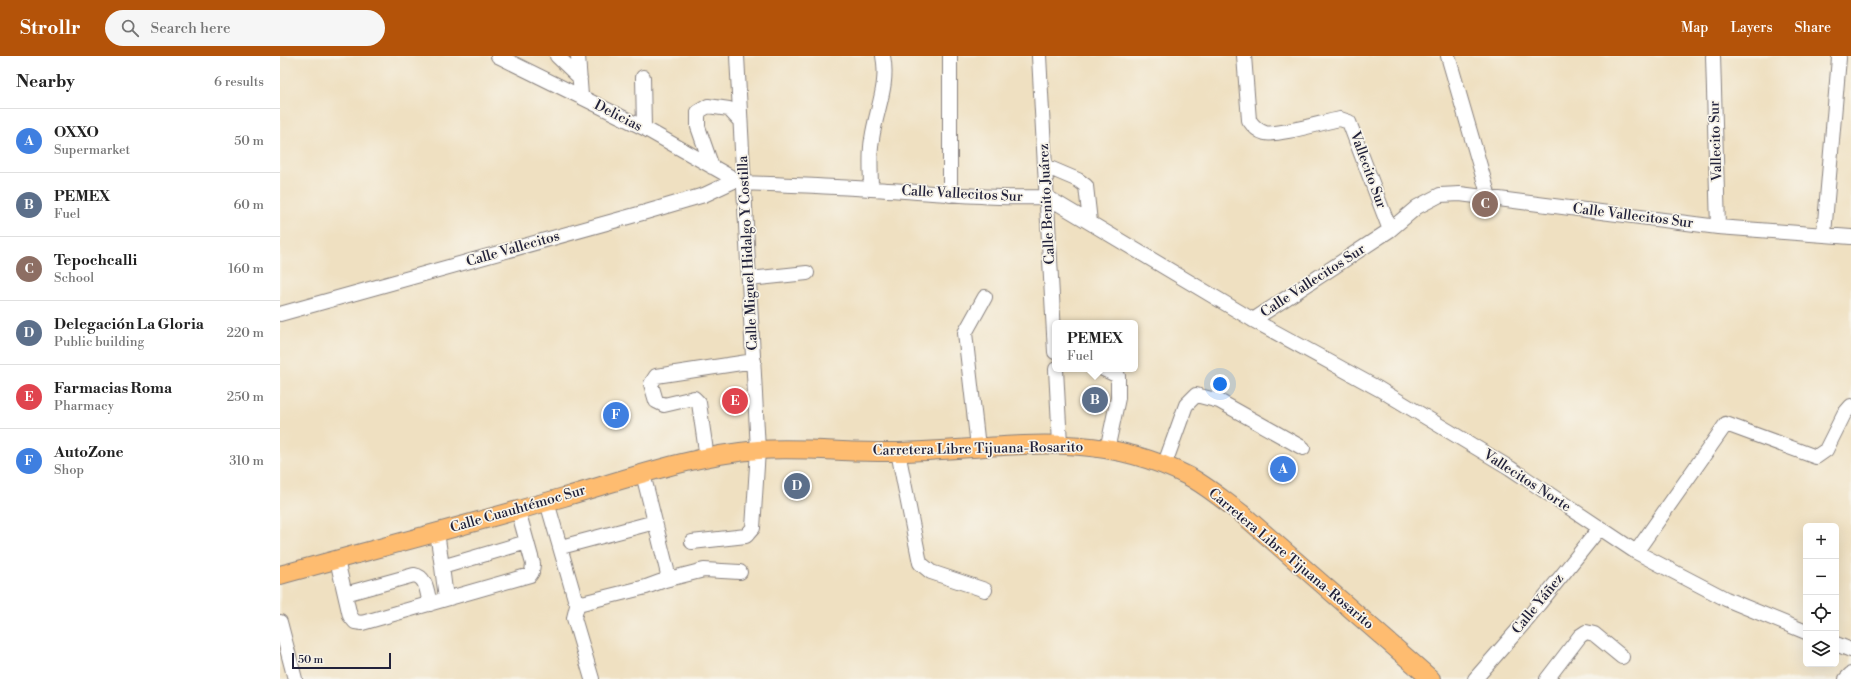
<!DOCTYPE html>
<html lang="en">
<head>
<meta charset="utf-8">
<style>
	body { margin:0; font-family:"Libre Bodoni",serif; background:#f6f6f6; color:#222 }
	.controls { position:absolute; right:12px; bottom:12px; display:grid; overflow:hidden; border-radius:6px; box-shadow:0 4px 16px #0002 }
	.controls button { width:36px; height:36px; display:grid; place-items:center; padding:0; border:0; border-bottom:1px solid #e0e0e0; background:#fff; color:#222; font:20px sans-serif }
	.scale { position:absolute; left:12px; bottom:10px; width:99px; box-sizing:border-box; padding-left:4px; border:2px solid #22223b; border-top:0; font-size:11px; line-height:14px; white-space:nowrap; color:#22223b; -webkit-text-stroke:3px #f7f3e8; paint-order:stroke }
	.you { position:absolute; left:940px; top:328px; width:14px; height:14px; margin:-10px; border:3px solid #fff; border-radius:50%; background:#1a73e8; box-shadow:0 0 0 6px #1a73e833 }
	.badge { display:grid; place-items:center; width:26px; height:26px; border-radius:50%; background:#b45309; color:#fff; font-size:13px; font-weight:700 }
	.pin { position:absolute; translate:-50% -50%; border:2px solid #fff; box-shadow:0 1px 4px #0006 }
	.popup { position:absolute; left:772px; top:264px; width:86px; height:52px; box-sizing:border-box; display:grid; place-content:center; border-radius:6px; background:#fff; filter:drop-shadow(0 1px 3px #0005); font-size:13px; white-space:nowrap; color:#767676 }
	.popup b { font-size:15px; color:#222 }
	.popup::after { content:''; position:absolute; left:50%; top:100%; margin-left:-8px; border:8px solid transparent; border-top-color:#fff }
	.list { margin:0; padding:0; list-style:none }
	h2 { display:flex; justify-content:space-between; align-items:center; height:52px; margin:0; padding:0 16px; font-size:17px }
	h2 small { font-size:13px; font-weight:400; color:#767676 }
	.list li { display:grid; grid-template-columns:26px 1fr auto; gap:12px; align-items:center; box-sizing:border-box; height:64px; padding:0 16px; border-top:1px solid #e0e0e0 }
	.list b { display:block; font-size:15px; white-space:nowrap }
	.list p { margin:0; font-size:13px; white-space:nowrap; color:#767676 }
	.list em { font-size:13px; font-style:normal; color:#767676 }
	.icon { flex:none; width:22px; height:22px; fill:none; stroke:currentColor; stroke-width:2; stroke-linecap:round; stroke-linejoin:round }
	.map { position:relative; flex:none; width:1571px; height:623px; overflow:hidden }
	header { display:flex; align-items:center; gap:24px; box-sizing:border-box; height:56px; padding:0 20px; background:#b45309; color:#fff }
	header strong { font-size:19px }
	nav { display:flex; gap:22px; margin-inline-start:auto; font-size:14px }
	.search { width:280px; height:36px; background:#f6f6f6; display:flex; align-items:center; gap:10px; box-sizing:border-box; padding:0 14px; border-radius:22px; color:#767676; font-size:15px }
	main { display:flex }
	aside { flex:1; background:#fff }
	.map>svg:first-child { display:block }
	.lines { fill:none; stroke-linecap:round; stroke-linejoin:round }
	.minor-casing { stroke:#88817e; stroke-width:16 }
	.major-casing { stroke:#88817e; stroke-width:20 }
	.minor { stroke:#fff; stroke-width:14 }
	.major { stroke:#febc70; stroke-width:18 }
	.labels { text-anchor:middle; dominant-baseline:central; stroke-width:3.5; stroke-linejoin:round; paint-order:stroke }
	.street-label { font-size:14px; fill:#22223b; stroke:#f7f3e8 }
</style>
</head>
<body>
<header>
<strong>Strollr</strong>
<div class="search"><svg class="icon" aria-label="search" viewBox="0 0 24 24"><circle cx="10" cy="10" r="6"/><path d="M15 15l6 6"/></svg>Search here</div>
<nav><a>Map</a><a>Layers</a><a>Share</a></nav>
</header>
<main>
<aside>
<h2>Nearby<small>6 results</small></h2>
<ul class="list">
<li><span class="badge" style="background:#3f7fe0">A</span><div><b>OXXO</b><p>Supermarket</p></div><em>50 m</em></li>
<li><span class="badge" style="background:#5c6f8a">B</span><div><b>PEMEX</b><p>Fuel</p></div><em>60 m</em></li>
<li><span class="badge" style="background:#8d6e63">C</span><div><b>Tepochcalli</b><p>School</p></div><em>160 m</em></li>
<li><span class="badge" style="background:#5c6f8a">D</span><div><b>Delegación La Gloria</b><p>Public building</p></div><em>220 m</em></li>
<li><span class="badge" style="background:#e0444e">E</span><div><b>Farmacias Roma</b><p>Pharmacy</p></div><em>250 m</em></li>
<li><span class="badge" style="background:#3f7fe0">F</span><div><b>AutoZone</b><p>Shop</p></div><em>310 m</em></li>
</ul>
</aside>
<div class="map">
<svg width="1571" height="623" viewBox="0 0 1571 623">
	<rect width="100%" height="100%" fill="#f7f3e8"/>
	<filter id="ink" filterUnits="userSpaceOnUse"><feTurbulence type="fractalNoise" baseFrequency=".025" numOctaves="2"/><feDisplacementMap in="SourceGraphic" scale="8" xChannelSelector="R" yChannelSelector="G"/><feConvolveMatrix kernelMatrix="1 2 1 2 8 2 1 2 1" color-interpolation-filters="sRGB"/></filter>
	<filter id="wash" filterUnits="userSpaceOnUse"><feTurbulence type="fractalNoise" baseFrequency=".012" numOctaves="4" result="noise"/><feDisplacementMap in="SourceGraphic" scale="16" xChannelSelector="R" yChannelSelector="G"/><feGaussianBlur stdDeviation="0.9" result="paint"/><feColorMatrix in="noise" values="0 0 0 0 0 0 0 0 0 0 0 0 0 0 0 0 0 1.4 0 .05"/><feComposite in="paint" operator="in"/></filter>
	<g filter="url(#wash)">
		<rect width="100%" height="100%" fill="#efe0c1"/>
	</g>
	<g filter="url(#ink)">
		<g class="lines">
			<defs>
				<path id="minor" d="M 218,0 L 364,72 L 456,124
					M 277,0 L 300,22
					M 298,0 L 301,40
					M 670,0 L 670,139
					M 759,0 L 775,296
					M 964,0 L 969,64 C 973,70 978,75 985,77 C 998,80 1044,66 1060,63 L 1069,66 L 1110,174
					M 1168,0 L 1209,141
					M 1433,0 L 1438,171
					M 363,21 L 364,72
					M 765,110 L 798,124 L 806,130 L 810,166
					M 432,111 L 418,71 L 418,56 L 428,50 L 449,53 L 460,65
					M 591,133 C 591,116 589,99 592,83 C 596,54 609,29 603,0
					M 1544,178 L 1559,2
					M 469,223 L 527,217
					M 0,258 L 366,156 L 424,139 L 456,124 L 463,127 C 506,129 549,130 591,133 C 650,136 709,143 767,141 L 973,264 L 1099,333 L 1230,412 L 1356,496 L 1446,543 L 1526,576
					M 973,264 L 1110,174 L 1137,151 L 1160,139 L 1180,138 L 1438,171 L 1571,181
					M 776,313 L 780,388
					M 823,313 L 838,320 L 838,342 L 827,394
					M 698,391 L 685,277 L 705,241
					M 618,396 L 640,507 L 651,516 L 705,534
					M 427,402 L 419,347 L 414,342 L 384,349 L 376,345 L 371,328 L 376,320 L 474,305
					M 884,410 L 906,349 L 916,339 L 939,345 L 1023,392
					M 267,446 L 295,543 L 302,547 L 366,531 L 385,524 L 388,518 L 363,418
					M 157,476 L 162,511
					M 412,486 L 466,480 L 473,472 L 478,394 L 457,0
					M 281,491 L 375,466
					M 1356,496 L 1446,368 L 1536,401 L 1546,394 L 1564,358 L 1571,350
					M 57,504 L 70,560 L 75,566 L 82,567 L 250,519 L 252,516 L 253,508 L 238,454
					M 385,524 L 424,514 L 460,516
					M 65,538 L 134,519 C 147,521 147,537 150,548
					M 166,542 L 162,511 L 247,486
					M 298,546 L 294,562 L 312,623
					M 0,566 L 15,623
					M 1556,588 L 1571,594
					M 1195,623 L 1243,568 L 1319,473
					M 1267,623 L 1300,580 L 1306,576 L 1314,578 L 1342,601
					M 1566,623 L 1571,618"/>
				<path id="major" d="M 0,519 C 95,493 190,468 284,441 C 346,423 414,399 478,394 C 525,391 572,397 618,396 C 720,394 811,370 908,420 C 927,430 943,444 961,457 L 1151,623"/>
			</defs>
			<use href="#minor" class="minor-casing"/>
			<use href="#major" class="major-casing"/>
			<use href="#minor" class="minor"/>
			<use href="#major" class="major"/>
		</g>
	</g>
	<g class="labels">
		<g class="street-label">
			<text transform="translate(338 60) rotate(27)">Delicias</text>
			<text transform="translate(1436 85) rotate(-92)">Vallecito Sur</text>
			<text transform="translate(1088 114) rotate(70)">Vallecito Sur</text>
			<text transform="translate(682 138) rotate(3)">Calle Vallecitos Sur</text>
			<text transform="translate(767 148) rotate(-93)">Calle Benito Juárez</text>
			<text transform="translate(1353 160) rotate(7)">Calle Vallecitos Sur</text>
			<text transform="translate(233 193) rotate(-16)">Calle Vallecitos</text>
			<text transform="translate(468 197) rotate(-93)">Calle Miguel Hidalgo Y Costilla</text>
			<text transform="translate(1033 225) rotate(-33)">Calle Vallecitos Sur</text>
			<text transform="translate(698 393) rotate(-1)">Carretera Libre Tijuana-Rosarito</text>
			<text transform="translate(1247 425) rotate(33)">Vallecitos Norte</text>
			<text transform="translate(238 453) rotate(-16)">Calle Cuauhtémoc Sur</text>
			<text transform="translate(1011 503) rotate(40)">Carretera Libre Tijuana-Rosarito</text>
			<text transform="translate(1258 548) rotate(-51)">Calle Yáñez</text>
		</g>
	</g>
</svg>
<div class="controls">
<button>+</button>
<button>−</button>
<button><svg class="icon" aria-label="locate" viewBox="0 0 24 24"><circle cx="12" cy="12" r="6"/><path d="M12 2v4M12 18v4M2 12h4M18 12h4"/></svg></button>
<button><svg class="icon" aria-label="layers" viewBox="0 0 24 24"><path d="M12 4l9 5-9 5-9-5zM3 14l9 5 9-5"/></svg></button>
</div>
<div class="scale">50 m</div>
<div class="you"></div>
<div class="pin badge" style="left:1003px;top:413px;background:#3f7fe0">A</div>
<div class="pin badge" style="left:815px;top:344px;background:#5c6f8a">B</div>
<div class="popup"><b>PEMEX</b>Fuel</div>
<div class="pin badge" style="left:1205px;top:148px;background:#8d6e63">C</div>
<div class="pin badge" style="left:517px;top:430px;background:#5c6f8a">D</div>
<div class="pin badge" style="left:455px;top:345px;background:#e0444e">E</div>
<div class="pin badge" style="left:336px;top:359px;background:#3f7fe0">F</div>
</div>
</main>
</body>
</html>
